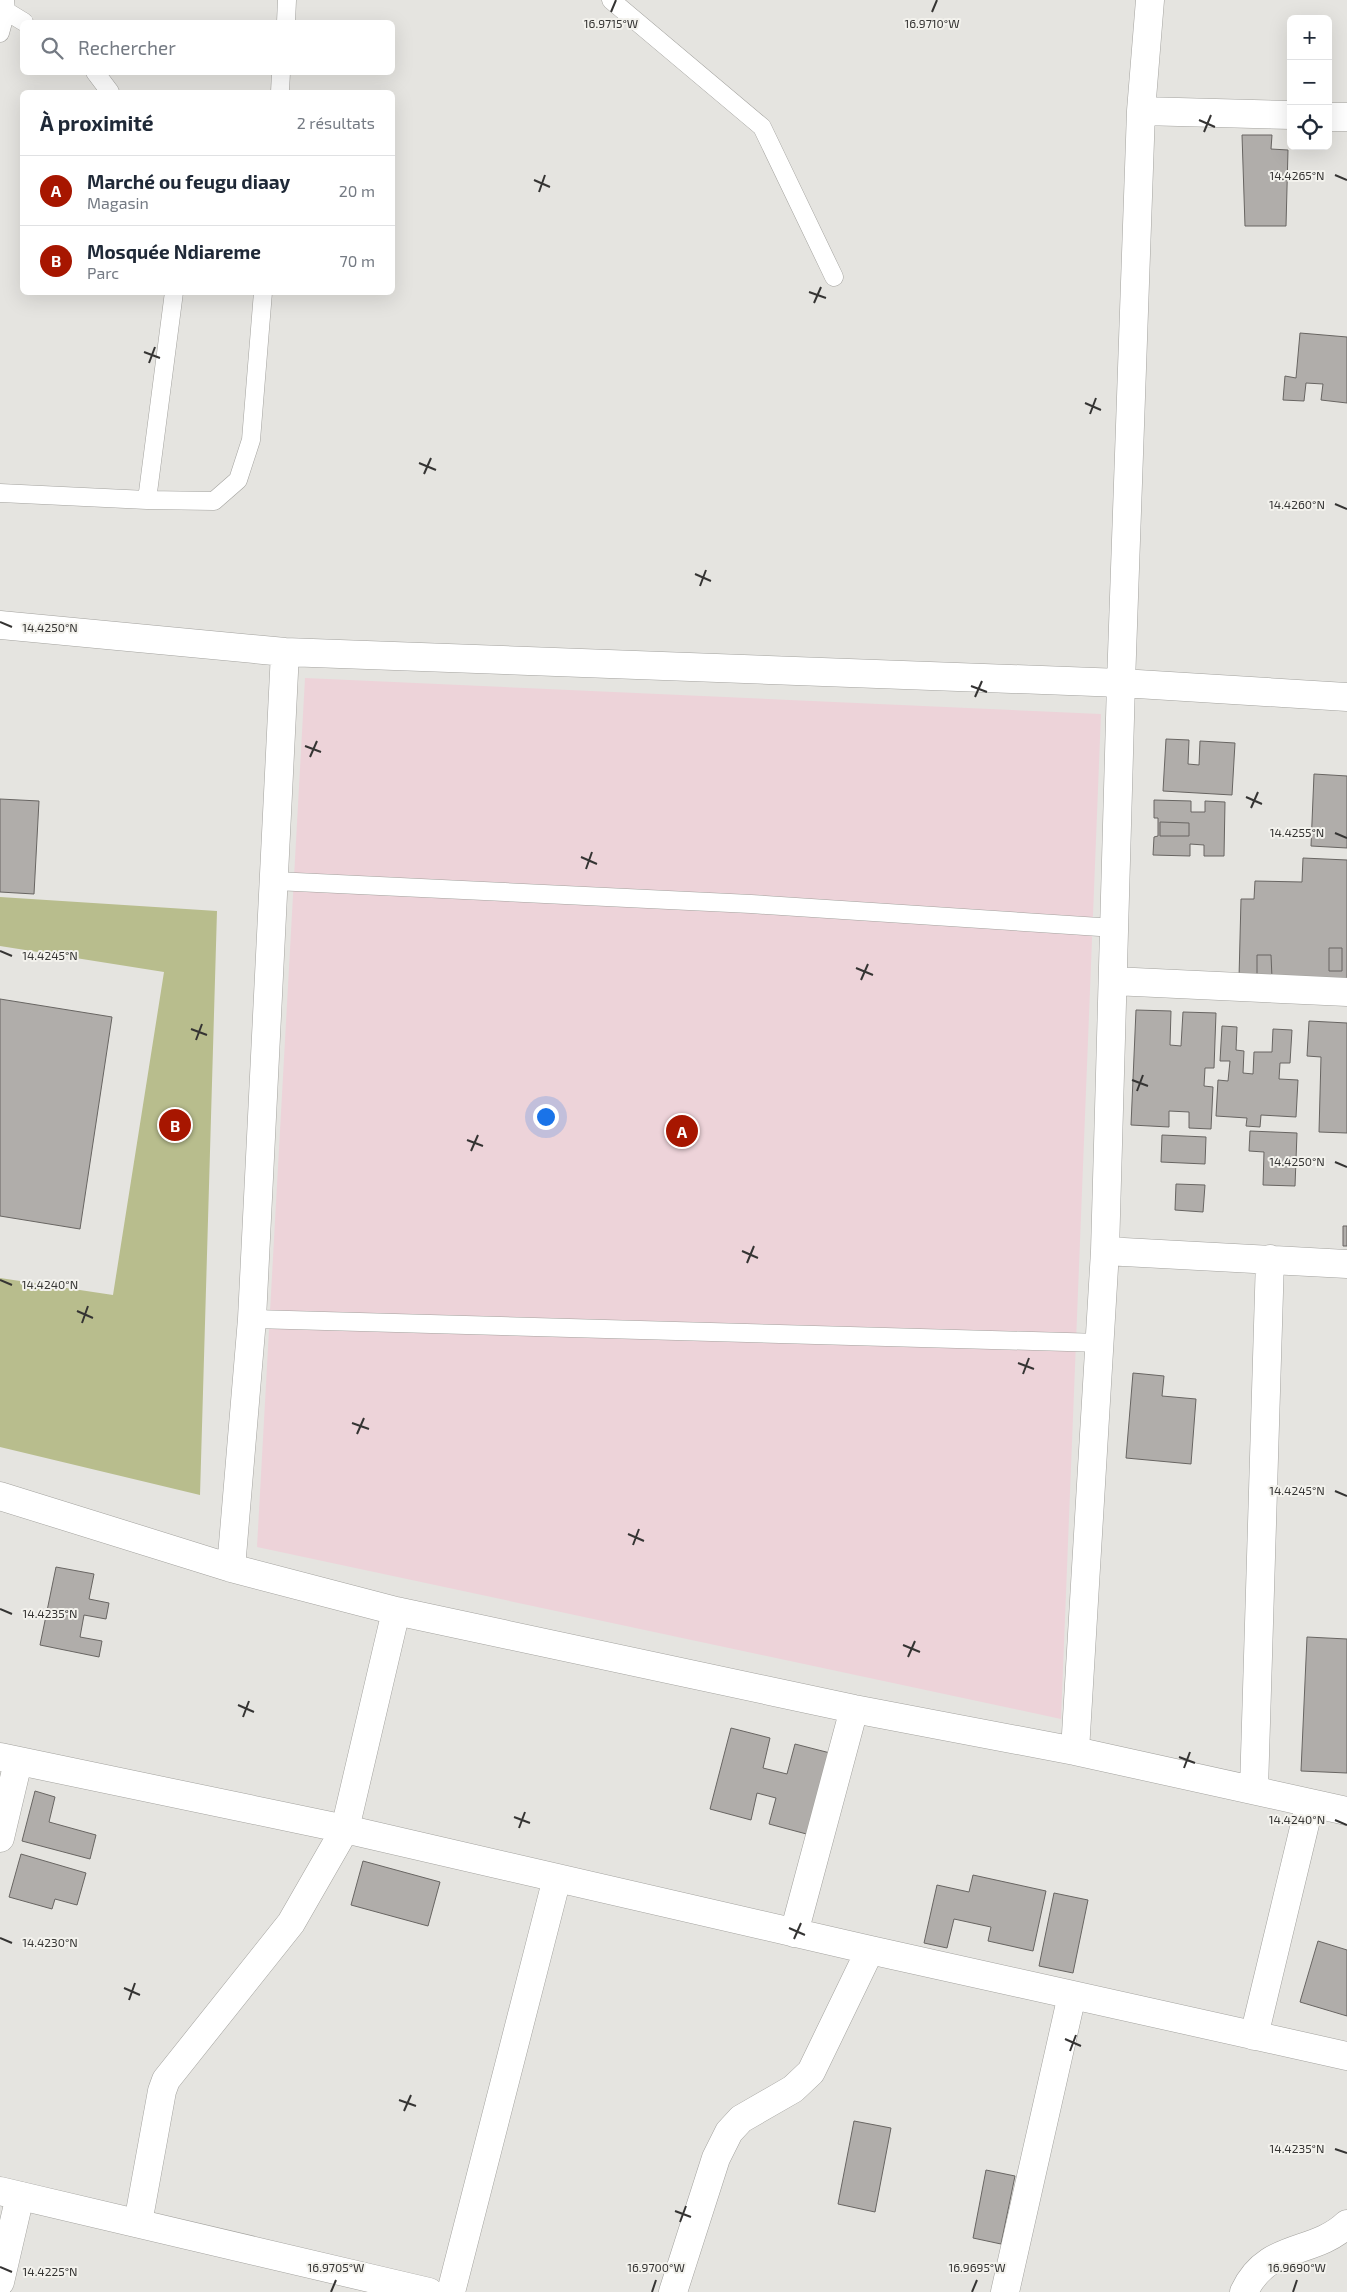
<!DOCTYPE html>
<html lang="fr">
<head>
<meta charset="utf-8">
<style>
	body { margin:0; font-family:"Exo 2",sans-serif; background:#f2f2f3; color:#1f2937 }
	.controls { position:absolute; right:15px; top:15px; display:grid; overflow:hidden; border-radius:8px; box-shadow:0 5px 20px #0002 }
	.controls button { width:45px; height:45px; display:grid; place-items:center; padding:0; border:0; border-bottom:1px solid #e0e1e3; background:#fff; color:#1f2937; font:25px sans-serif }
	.you { position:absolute; left:545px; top:1116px; width:18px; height:18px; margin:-12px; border:4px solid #fff; border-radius:50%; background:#1a73e8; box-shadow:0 0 0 8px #1a73e833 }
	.badge { display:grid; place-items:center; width:32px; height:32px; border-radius:50%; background:#a71600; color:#fff; font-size:16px; font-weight:700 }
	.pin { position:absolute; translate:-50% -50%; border:2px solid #fff; box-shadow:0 1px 5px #0006 }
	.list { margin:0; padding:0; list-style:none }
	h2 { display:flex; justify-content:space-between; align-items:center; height:65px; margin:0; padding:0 20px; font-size:21px }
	h2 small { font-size:16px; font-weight:400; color:#747a83 }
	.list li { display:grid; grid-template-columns:32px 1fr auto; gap:15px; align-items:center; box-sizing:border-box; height:70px; padding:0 20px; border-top:1px solid #e0e1e3 }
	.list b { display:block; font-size:19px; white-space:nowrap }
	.list p { margin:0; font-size:16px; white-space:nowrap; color:#747a83 }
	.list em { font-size:16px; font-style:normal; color:#747a83 }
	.icon { flex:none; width:28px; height:28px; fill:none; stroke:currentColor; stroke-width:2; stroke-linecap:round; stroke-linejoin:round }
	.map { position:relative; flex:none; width:1347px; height:2292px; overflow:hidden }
	.search { position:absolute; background:#fff; box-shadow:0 5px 20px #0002; left:20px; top:20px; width:375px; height:55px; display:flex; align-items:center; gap:12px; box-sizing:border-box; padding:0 18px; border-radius:8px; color:#747a83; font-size:19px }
	.panel { position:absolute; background:#fff; box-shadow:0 5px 20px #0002; left:20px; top:90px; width:375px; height:205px; border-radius:8px }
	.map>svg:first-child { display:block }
	.industrial { fill:#edd3d9 }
	.green { fill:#b8bd8d }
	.building { fill:#b0adaa; stroke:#686562 }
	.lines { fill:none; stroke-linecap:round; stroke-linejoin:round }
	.lane-casing { stroke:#a3a29e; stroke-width:19 }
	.street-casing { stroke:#a3a29e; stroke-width:29 }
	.secondary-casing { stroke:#a3a29e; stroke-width:29 }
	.lane { stroke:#fff; stroke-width:18 }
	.street { stroke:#fff; stroke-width:28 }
	.secondary { stroke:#fff; stroke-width:28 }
	.ticks { fill:none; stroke:#353433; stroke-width:2 }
	.ticks-label { font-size:12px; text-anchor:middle; fill:#353433; stroke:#f3f2ed; stroke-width:4; stroke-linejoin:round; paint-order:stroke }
</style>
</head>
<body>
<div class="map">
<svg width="1347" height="2292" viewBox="0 0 1347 2292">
	<rect width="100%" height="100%" fill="#e5e4e0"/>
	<path class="industrial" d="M 305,678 L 1101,714 L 1061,1719 L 257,1547 Z"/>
	<path class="green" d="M 0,897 L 217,911 L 200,1495 L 0,1447 L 0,1278 L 113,1295 L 164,972 L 0,946 Z"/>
	<path class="building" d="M 1242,135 L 1272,135 L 1271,149 L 1288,150 L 1286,226 L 1245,226 Z
		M 1300,333 L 1347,337 L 1347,403 L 1321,400 L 1323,384 L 1306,383 L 1304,401 L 1283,400 L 1285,376 L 1296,378 Z
		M 1166,739 L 1189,740 L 1188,764 L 1199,765 L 1200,741 L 1235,743 L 1232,795 L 1163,791 Z
		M 1314,774 L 1347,776 L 1347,848 L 1311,846 Z
		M 0,799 L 39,801 L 34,894 L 0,892 Z
		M 1154,800 L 1191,801 L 1191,812 L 1205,812 L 1205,801 L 1225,802 L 1224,856 L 1204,856 L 1204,845 L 1190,844 L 1190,856 L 1153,855 L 1154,837 L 1158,836 L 1158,818 L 1154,818 Z
		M 1160,822 L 1189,823 L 1189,836 L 1160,836 Z
		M 1303,858 L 1347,860 L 1347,981 L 1239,978 L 1241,899 L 1254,899 L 1255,881 L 1302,882 Z
		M 1329,948 L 1342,948 L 1342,971 L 1329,971 Z
		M 1257,955 L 1271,955 L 1272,978 L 1257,979 Z
		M 0,999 L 112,1017 L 80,1229 L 0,1216 Z
		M 1136,1010 L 1171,1011 L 1170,1045 L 1181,1046 L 1183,1012 L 1216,1013 L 1214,1068 L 1205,1068 L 1204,1086 L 1213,1087 L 1211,1129 L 1189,1128 L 1189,1112 L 1169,1111 L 1169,1127 L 1131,1125 Z
		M 1309,1021 L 1347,1023 L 1347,1133 L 1319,1132 L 1321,1057 L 1307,1056 Z
		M 1222,1026 L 1237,1027 L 1236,1050 L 1244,1051 L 1243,1073 L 1253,1074 L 1254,1052 L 1272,1052 L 1273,1029 L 1292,1030 L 1290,1063 L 1280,1063 L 1279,1079 L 1298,1080 L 1296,1117 L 1261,1115 L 1260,1127 L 1246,1126 L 1247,1118 L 1216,1116 L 1218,1080 L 1228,1081 L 1230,1061 L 1220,1061 Z
		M 1250,1131 L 1297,1133 L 1295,1186 L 1263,1185 L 1264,1152 L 1249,1151 Z
		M 1162,1135 L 1206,1137 L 1205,1164 L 1161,1162 Z
		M 1176,1184 L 1205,1185 L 1203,1212 L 1175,1210 Z
		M 1343,1226 L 1347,1226 L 1347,1246 L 1343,1246 Z
		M 1133,1373 L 1164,1376 L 1162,1396 L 1196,1399 L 1191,1464 L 1126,1458 Z
		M 56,1567 L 94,1574 L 89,1599 L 109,1603 L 106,1619 L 84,1615 L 80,1637 L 102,1641 L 99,1657 L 40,1645 Z
		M 1307,1637 L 1347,1639 L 1347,1773 L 1301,1771 Z
		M 731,1728 L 770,1738 L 763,1768 L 787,1774 L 795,1744 L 834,1754 L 814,1836 L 769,1824 L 776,1798 L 757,1793 L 751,1820 L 710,1809 Z
		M 35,1791 L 55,1797 L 49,1822 L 96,1835 L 90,1859 L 22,1841 Z
		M 21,1854 L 86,1873 L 77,1905 L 55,1899 L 52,1909 L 9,1897 Z
		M 363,1861 L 440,1882 L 428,1926 L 351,1905 Z
		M 973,1875 L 1046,1891 L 1033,1951 L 988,1941 L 991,1927 L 954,1919 L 947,1948 L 924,1943 L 937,1885 L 969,1892 Z
		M 1054,1893 L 1088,1900 L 1073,1973 L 1039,1966 Z
		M 1318,1941 L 1347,1950 L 1347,2016 L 1300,2002 Z
		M 854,2121 L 891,2128 L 875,2212 L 838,2204 Z
		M 986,2170 L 1015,2176 L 1001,2244 L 973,2238 Z"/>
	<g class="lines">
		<defs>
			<path id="lane" d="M 611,0 L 762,127 L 834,277
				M 6,11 L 24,22
				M 286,22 L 287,0
				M 0,33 L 6,11 L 5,0
				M 95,72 L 110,92
				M 280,92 L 281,72
				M 0,493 L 147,500 L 214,501 L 238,480 L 251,440 L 263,292
				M 147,500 L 174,292
				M 275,881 L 751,904 L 1115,928
				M 252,1319 L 1101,1343"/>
			<path id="street" d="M 1141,111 L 1291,115
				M 1328,117 L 1347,117
				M 0,625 L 285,652 L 1121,683 L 1347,697
				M 1113,981 L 1347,992
				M 1105,1251 L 1347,1264
				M 0,1496 L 231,1568 L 396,1611 L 854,1709 L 1075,1751 L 1347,1811
				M 231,1568 L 252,1319 L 285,652
				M 1075,1751 L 1105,1251 L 1121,683 L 1141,111 L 1150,0
				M 0,1757 L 345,1829 L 870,1950 L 1347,2056
				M 1254,1789 L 1270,1259
				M 0,1838 L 18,1762
				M 794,1933 L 854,1709
				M 1254,2036 L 1310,1803
				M 138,2223 L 162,2091 L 166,2080 L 291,1923 L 345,1829 L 396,1611
				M 0,2282 L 20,2196
				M 451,2292 L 557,1878
				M 673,2292 L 716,2158 L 729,2132 L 741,2119 L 793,2089 L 811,2072 L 870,1950
				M 1005,2292 L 1072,1995
				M 1244,2292 C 1267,2242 1313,2256 1347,2224"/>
			<path id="secondary" d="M 0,2191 L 429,2292"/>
		</defs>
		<use href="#lane" class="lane-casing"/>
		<use href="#street" class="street-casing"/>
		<use href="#secondary" class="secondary-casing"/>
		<use href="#lane" class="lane"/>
		<use href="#street" class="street"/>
		<use href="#secondary" class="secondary"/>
	</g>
	<path class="ticks" d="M 611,12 L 616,0M 932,12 L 937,0M 1199,120 L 1215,127M 1204,132 L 1211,115M 1335,175 L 1347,180M 534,180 L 550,187M 539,192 L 545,175M 809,292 L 826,298M 814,303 L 821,287M 144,352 L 160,358M 149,363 L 155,347M 1085,403 L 1101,410M 1090,414 L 1096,398M 419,463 L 436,470M 424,474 L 431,458M 1335,504 L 1347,509M 695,574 L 711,581M 700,586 L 706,570M 0,622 L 12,627M 971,686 L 987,692M 975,697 L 982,681M 305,746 L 321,752M 310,757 L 317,741M 1246,797 L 1262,804M 1251,808 L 1258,792M 1335,833 L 1347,838M 581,857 L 597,864M 586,869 L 592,852M 0,951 L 12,956M 856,968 L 873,975M 861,980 L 868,964M 191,1029 L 207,1035M 196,1040 L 202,1024M 1132,1080 L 1148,1086M 1137,1091 L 1143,1075M 467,1140 L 483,1146M 471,1151 L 478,1135M 1335,1162 L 1347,1167M 742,1251 L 758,1258M 747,1263 L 754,1246M 0,1280 L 12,1285M 77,1311 L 93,1318M 82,1323 L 88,1306M 1018,1363 L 1034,1369M 1023,1374 L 1029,1358M 352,1423 L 369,1429M 357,1434 L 364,1418M 1335,1491 L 1347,1496M 628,1534 L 644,1541M 633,1545 L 639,1529M 0,1609 L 12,1614M 903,1645 L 920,1652M 908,1657 L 915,1641M 238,1705 L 254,1712M 243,1717 L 249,1701M 1179,1757 L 1195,1763M 1184,1768 L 1190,1752M 514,1817 L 530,1823M 1335,1820 L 1347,1825M 519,1828 L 525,1812M 789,1928 L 805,1935M 0,1938 L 12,1943M 794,1939 L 801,1923M 124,1988 L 140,1995M 129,2000 L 135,1983M 1065,2039 L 1081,2046M 1070,2051 L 1076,2035M 399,2100 L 416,2106M 404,2111 L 411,2095M 1335,2149 L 1347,2153M 675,2211 L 691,2217M 680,2222 L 686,2206M 0,2267 L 12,2272M 331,2292 L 336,2280M 652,2292 L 656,2280M 972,2292 L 977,2280M 1293,2292 L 1297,2280"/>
	<g class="ticks-label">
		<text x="611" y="28">16.9715°W</text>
		<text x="932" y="28">16.9710°W</text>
		<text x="1297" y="180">14.4265°N</text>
		<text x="1297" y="509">14.4260°N</text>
		<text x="50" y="632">14.4250°N</text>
		<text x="1297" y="837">14.4255°N</text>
		<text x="50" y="960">14.4245°N</text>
		<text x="1297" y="1166">14.4250°N</text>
		<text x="50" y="1289">14.4240°N</text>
		<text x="1297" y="1495">14.4245°N</text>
		<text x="50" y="1618">14.4235°N</text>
		<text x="1297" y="1824">14.4240°N</text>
		<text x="50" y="1947">14.4230°N</text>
		<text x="1297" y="2153">14.4235°N</text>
		<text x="336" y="2272">16.9705°W</text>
		<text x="656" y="2272">16.9700°W</text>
		<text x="977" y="2272">16.9695°W</text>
		<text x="1297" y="2272">16.9690°W</text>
		<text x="50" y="2276">14.4225°N</text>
	</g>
</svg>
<div class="controls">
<button>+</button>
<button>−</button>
<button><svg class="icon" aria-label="locate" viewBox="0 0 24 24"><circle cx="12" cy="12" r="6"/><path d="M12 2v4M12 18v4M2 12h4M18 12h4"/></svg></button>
</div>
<div class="you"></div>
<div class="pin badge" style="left:682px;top:1131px">A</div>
<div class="pin badge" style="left:175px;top:1125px">B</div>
<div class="search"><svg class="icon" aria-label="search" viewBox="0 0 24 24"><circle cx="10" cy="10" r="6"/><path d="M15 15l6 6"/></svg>Rechercher</div>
<section class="panel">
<h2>À proximité<small>2 résultats</small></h2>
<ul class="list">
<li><span class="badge">A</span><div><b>Marché ou feugu diaay</b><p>Magasin</p></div><em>20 m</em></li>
<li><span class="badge">B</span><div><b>Mosquée Ndiareme</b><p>Parc</p></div><em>70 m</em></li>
</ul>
</section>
</div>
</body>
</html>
